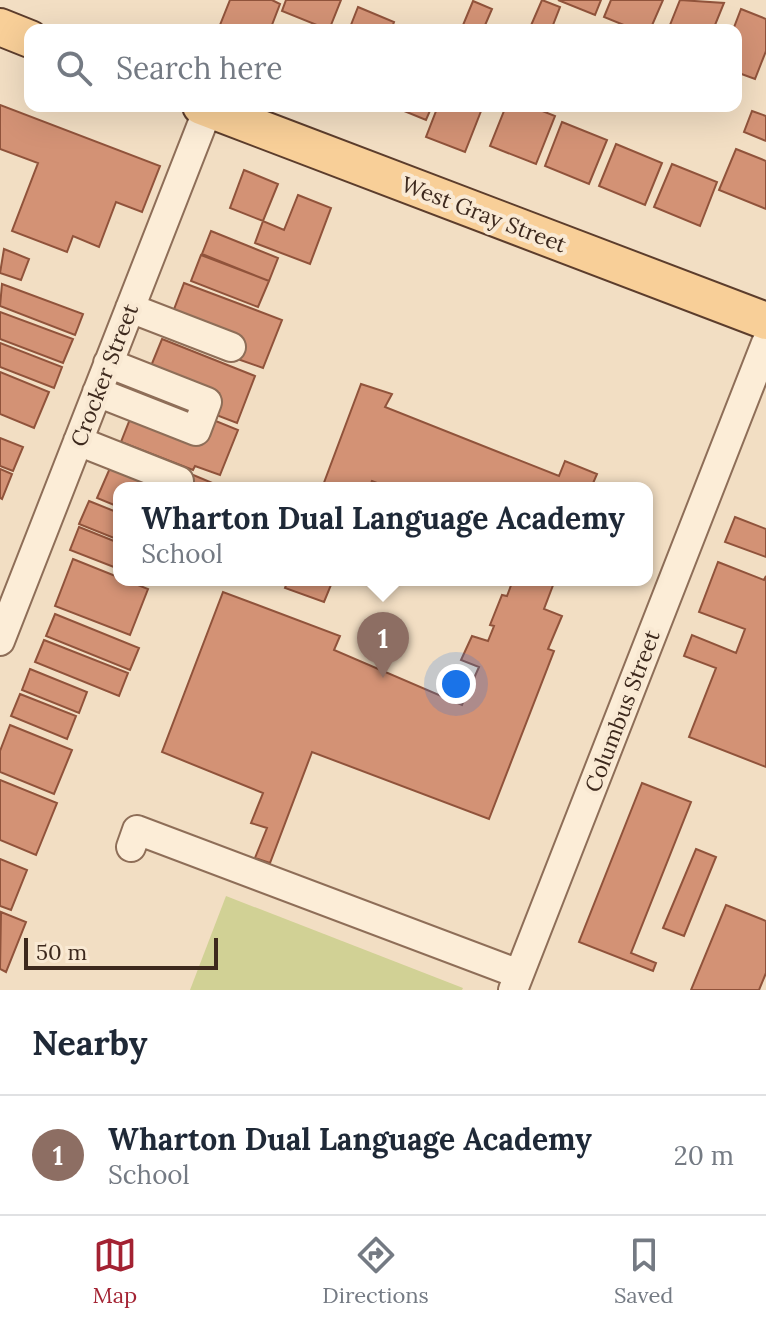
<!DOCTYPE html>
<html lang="en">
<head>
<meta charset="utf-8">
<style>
	body { margin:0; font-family:Lora,serif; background:#f2f2f3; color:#1f2937 }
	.scale { position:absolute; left:24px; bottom:20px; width:194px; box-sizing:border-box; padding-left:8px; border:4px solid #3d291d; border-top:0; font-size:22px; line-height:28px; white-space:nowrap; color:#3d291d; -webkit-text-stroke:6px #f9e9d3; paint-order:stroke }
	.you { position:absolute; left:456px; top:684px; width:28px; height:28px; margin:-20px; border:6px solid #fff; border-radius:50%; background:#1a73e8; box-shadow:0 0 0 12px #1a73e833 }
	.badge { display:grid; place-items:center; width:52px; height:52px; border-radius:50%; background:#a32232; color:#fff; font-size:26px; font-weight:700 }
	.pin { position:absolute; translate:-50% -66px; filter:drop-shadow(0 2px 4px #0008) }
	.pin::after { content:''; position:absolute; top:42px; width:28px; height:24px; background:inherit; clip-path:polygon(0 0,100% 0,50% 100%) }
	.popup { position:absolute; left:113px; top:482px; width:540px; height:104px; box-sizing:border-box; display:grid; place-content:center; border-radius:16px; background:#fff; filter:drop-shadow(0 2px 6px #0005); font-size:26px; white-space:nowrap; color:#747a83 }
	.popup b { font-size:30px; color:#1f2937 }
	.popup::after { content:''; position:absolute; left:50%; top:100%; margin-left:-16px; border:16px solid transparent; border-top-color:#fff }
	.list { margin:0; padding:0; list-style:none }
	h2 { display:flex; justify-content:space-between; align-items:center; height:104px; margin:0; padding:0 32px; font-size:34px }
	h2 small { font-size:26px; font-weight:400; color:#747a83 }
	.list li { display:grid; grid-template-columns:52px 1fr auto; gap:24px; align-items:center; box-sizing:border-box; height:120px; padding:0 32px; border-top:2px solid #e0e1e3 }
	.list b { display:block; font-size:30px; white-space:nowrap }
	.list p { margin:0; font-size:26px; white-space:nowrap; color:#747a83 }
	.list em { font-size:26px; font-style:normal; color:#747a83 }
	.icon { flex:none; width:44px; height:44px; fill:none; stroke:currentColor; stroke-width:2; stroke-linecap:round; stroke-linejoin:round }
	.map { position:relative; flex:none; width:766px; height:990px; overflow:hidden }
	.search { position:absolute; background:#fff; box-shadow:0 8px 32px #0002; left:24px; right:24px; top:24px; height:88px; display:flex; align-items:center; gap:20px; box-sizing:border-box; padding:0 28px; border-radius:16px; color:#747a83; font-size:30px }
	.sheet { height:224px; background:#fff }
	nav { display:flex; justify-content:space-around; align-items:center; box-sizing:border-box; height:112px; border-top:2px solid #e0e1e3; background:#fff; font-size:22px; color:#747a83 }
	nav a { display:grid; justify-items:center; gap:4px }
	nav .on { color:#a32232 }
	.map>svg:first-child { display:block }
	.green { fill:#d1d195 }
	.building { fill:#d39275; stroke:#90533b; stroke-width:2 }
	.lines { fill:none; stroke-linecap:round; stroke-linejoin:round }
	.minor-casing { stroke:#8e6e58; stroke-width:32 }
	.major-casing { stroke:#5c3d2c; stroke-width:40 }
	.minor { stroke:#fcedd7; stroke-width:28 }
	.major { stroke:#f8cf98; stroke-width:36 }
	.labels { text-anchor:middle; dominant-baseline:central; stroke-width:8; stroke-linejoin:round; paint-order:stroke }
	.street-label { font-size:22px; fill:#3d291d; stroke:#f9e9d3 }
</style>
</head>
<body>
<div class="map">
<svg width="766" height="990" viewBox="0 0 766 990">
	<rect width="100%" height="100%" fill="#f2dec3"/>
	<path class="green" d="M 226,896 L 463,988 L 462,990 L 190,990 Z"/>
	<path class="building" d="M 230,0 L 272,0 L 280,4 L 270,30 L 218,30 Z
		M 286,0 L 341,0 L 329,30 L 282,11 Z
		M 542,0 L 560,7 L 551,30 L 529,30 Z
		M 558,0 L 601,0 L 595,15 Z
		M 611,0 L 663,0 L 650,30 L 636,30 L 604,17 Z
		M 680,0 L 724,3 L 713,30 L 668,30 Z
		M 473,1 L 492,9 L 483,30 L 463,25 Z
		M 358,7 L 394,22 L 391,30 L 349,30 Z
		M 741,9 L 766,19 L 766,51 L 755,79 L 736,72 L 736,30 L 733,30 Z
		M 0,105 L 160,166 L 142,212 L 116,202 L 99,247 L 73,236 L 67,252 L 12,231 L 38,163 L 0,149 Z
		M 392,106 L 432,106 L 426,120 Z
		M 438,106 L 483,106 L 465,152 L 426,137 Z
		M 506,106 L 530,106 L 555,116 L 536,164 L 490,146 Z
		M 752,111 L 766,116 L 766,141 L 744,132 Z
		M 562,122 L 607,140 L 589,184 L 545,166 Z
		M 616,144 L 662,163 L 645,205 L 599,186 Z
		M 736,149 L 766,161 L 766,209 L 719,190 Z
		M 672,164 L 717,182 L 700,226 L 654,207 Z
		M 244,170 L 278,184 L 263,221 L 230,208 Z
		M 298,195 L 331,208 L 310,264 L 255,243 L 263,221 L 284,230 Z
		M 211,231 L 278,258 L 269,281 L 202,254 Z
		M 4,249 L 29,259 L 21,280 L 0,273 Z
		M 201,255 L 269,281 L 258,307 L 191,281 Z
		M 184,283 L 282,320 L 263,368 L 232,357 L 173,312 Z
		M 2,284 L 83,314 L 75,335 L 0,306 Z
		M 0,312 L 73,339 L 63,363 L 0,339 Z
		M 162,339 L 255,376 L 237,423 L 211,413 L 219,393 L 151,366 Z
		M 0,343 L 62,367 L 54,388 L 0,367 Z
		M 0,372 L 49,392 L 34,428 L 0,414 Z
		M 361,384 L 392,394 L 385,407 L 559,476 L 565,461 L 597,474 L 591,488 L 390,488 L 372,481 L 369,488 L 322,488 Z
		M 132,414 L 206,417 L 238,430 L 220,475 L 195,466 L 193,470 L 121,442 Z
		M 0,438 L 23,447 L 13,471 L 0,466 Z
		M 110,468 L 161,488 L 119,488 L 119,507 L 97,498 Z
		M 0,469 L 12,474 L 2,499 L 0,498 Z
		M 186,472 L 215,484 L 214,488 L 180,488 Z
		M 89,501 L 119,513 L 119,540 L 79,524 Z
		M 735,517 L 766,529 L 766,557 L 725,542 Z
		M 79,527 L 119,543 L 119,569 L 70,550 Z
		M 73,559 L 148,589 L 130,635 L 55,606 Z
		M 718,562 L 764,580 L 766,576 L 766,767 L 689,737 L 716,668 L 684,656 L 692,635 L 736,653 L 745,629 L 699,612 Z
		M 288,580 L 333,580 L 324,602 L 285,588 Z
		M 513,580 L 555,580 L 544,609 L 562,616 L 548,649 L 554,651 L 489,819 L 312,752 L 270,863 L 255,858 L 267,828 L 251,823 L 263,793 L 162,752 L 223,592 L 340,636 L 334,650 L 462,705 L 479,667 L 461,660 L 472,636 L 488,641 L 494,626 L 490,625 L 502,595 L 507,596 Z
		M 55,614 L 139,648 L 130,670 L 46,636 Z
		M 44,640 L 128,673 L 119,696 L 35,662 Z
		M 30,669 L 87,692 L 79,713 L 22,690 Z
		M 20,694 L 76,716 L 67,739 L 11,716 Z
		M 10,725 L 72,750 L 54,794 L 0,772 L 0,751 Z
		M 0,780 L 57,803 L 36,855 L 0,840 Z
		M 642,783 L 691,802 L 631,953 L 656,963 L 653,971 L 579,942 Z
		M 696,849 L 716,857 L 684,936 L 663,928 Z
		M 0,859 L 27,870 L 11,910 L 0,906 Z
		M 726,905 L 766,921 L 766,973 L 759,990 L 691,990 Z
		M 1,912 L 26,922 L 6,972 L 0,969 Z"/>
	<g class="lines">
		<defs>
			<path id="minor" d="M 130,308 L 231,347
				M 97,392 L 196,431 L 207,402 L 108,363
				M 78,441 L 179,481
				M 0,641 L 208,109
				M 131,847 L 137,830 L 519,974
				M 513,990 L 766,343"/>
			<path id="major" d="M 0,27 L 30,39
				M 201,106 L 766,321"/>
		</defs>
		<use href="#minor" class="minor-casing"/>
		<use href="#major" class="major-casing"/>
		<use href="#minor" class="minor"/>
		<use href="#major" class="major"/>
	</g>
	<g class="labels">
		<g class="street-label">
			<text transform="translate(484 214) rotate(21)">West Gray Street</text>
			<text transform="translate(104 375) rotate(-69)">Crocker Street</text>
			<text transform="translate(622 711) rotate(-69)">Columbus Street</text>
		</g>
	</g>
</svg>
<div class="scale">50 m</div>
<div class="you"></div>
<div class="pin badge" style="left:383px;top:678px;background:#8d6e63">1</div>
<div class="popup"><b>Wharton Dual Language Academy</b>School</div>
<div class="search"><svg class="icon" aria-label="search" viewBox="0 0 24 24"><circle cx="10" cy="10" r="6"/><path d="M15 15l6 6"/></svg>Search here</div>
</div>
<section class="sheet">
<h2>Nearby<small></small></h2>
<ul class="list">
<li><span class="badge" style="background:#8d6e63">1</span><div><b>Wharton Dual Language Academy</b><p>School</p></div><em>20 m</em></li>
</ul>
</section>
<nav>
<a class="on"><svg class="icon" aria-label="map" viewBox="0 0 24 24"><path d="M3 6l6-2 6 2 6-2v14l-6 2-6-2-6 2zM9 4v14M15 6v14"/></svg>Map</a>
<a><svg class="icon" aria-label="directions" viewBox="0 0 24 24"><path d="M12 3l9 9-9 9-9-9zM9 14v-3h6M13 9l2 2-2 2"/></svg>Directions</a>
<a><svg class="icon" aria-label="saved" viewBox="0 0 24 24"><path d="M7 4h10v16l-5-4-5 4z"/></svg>Saved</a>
</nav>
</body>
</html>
